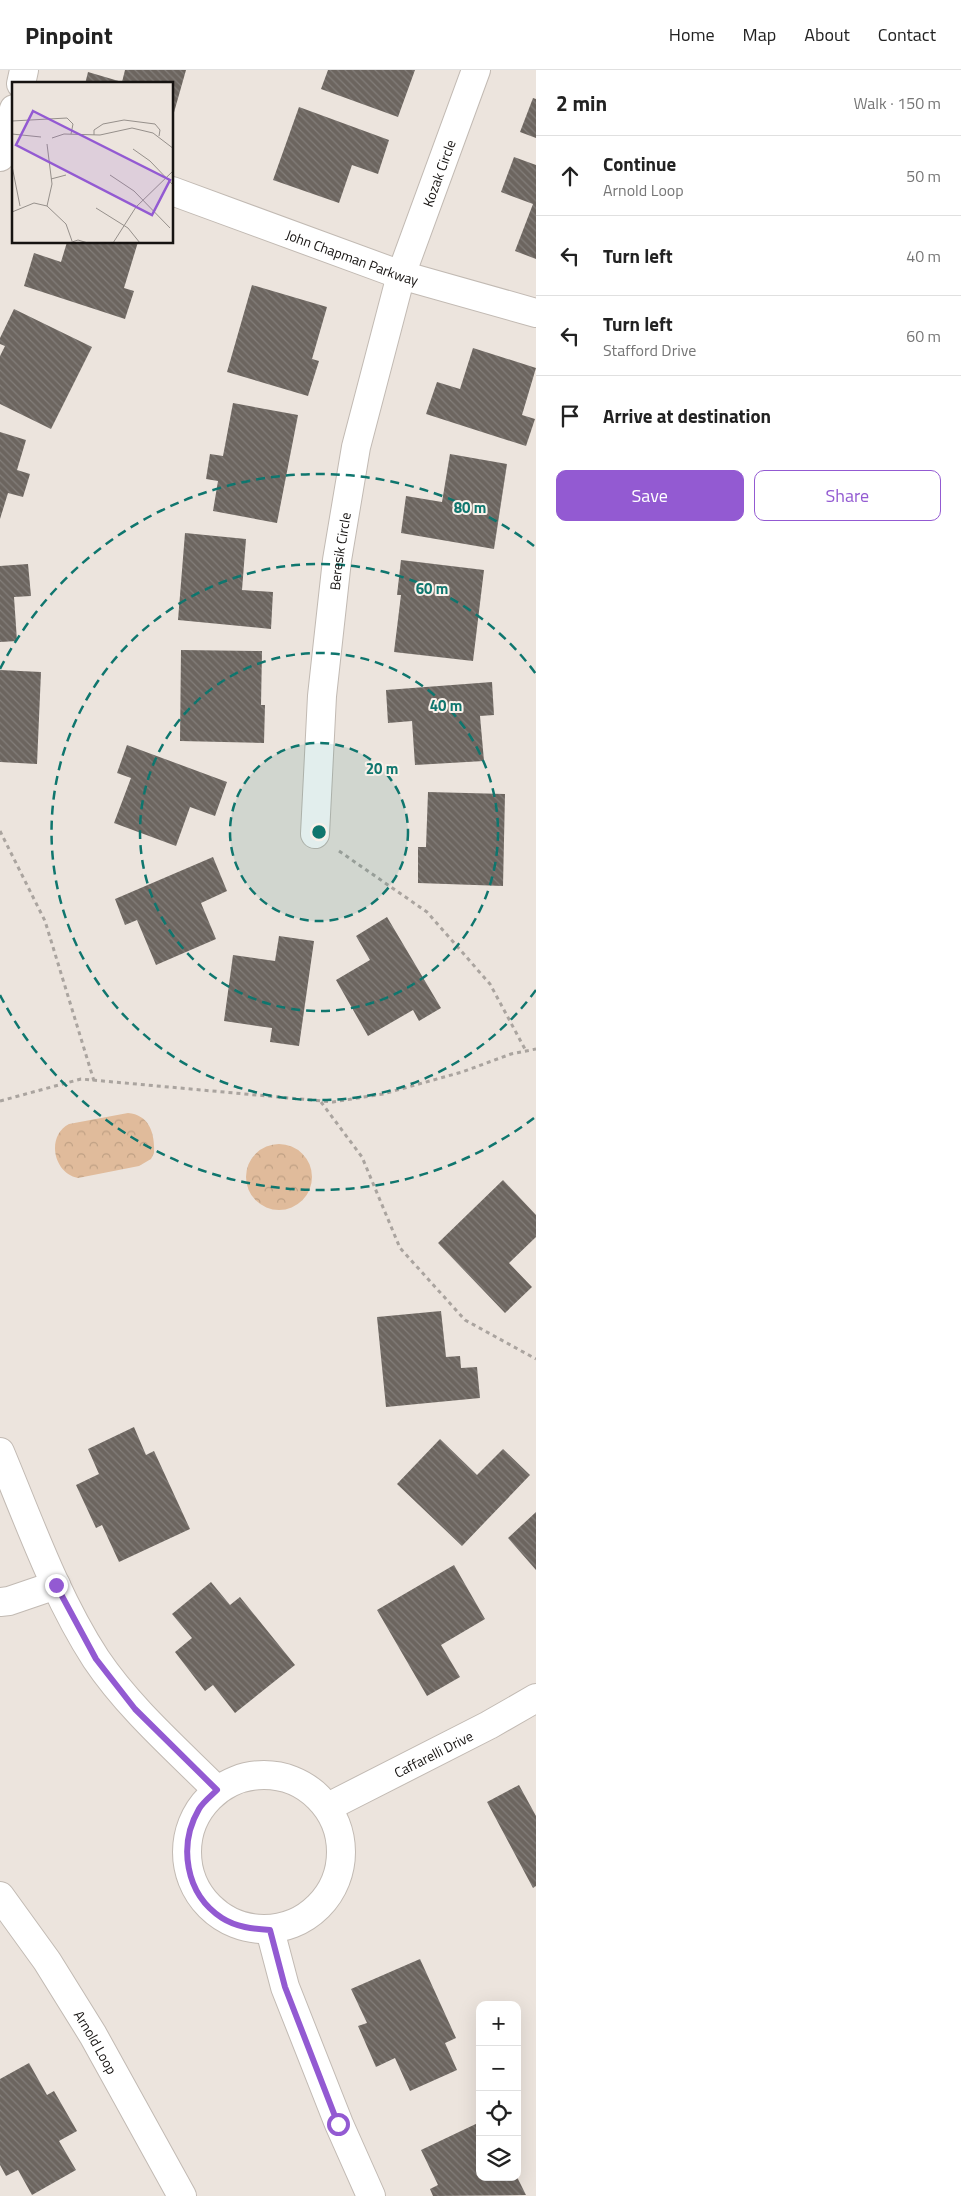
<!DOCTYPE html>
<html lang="en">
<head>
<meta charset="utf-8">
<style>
	body { margin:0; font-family:"Titillium Web",sans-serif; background:#f2f2f2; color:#222 }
	.controls { position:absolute; right:15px; bottom:15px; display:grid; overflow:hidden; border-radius:10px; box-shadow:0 5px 20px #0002 }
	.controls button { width:45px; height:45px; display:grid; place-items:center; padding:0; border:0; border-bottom:1px solid #e0e0e0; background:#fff; color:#222; font:25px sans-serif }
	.stop { position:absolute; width:15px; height:15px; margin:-11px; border:4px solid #935ad2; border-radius:50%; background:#fff }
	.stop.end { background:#935ad2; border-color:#fff; box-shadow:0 1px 5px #0008 }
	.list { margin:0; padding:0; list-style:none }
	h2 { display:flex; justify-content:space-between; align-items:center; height:65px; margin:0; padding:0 20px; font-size:21px }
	h2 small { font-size:16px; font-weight:400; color:#767676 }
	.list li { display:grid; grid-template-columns:32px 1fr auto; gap:15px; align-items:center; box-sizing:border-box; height:80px; padding:0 20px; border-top:1px solid #e0e0e0 }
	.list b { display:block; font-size:19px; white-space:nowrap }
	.list p { margin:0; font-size:16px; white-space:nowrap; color:#767676 }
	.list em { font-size:16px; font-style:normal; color:#767676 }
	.actions { display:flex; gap:10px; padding:15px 20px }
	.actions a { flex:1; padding:11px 0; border:1px solid #935ad2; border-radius:10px; text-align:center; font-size:18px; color:#935ad2 }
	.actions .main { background:#935ad2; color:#fff }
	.icon { flex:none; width:28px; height:28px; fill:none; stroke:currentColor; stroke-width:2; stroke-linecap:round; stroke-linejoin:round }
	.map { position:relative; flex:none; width:536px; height:2126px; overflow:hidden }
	header { display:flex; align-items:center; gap:30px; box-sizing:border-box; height:70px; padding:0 25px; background:#fff; border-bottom:1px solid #e0e0e0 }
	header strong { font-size:24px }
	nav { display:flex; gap:28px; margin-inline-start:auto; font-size:18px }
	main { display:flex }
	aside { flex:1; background:#fff }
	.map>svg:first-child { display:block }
	.park { fill:url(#park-crowns) }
	.building { fill:url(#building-back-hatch) }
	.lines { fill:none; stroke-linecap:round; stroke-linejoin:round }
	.street-casing { stroke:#c2bab3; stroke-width:30 }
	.secondary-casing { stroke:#c2bab3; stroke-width:30 }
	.path { stroke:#aaa49f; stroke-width:3; stroke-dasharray:4 4; stroke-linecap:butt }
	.street { stroke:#fff; stroke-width:28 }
	.secondary { stroke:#fff; stroke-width:28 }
	.route { stroke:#935ad2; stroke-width:6 }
	.ring { fill:none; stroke:#0f766e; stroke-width:2.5; stroke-dasharray:9 6 }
	.labels { text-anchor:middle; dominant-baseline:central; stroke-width:4; stroke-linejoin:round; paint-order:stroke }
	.street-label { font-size:14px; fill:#161311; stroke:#f9f1ea }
	.inset-road { fill:none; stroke:#96908b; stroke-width:1 }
	.view { fill:#935ad2; fill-opacity:0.15; stroke:#935ad2; stroke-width:2.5 }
	.inset-edge { fill:none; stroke:#161311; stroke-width:2.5 }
	.centre { fill:#0f766e; stroke:#f9f1ea; stroke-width:2.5 }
	.ring-label { font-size:15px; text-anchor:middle; font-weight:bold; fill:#0f766e; stroke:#f9f1ea; stroke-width:4; stroke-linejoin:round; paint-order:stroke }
</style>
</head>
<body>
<header>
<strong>Pinpoint</strong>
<nav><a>Home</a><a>Map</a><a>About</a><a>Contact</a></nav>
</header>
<main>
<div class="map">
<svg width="536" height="2126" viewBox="0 0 536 2126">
	<defs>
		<pattern id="park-crowns" width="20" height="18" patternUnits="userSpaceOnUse" patternTransform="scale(1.25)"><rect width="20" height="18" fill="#e0bb9b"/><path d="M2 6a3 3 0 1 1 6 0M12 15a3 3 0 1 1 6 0" fill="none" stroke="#bfa084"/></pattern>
		<pattern id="building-back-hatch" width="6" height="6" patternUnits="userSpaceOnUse" patternTransform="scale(1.25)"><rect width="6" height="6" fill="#6c655f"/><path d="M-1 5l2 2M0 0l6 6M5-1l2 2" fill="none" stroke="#837e7a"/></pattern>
	</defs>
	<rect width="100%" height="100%" fill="#ece4dd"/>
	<path class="park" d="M 128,1043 C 150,1045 155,1064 154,1083 L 151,1089 L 139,1096 L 78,1108 C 53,1103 46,1066 69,1054 Z
		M246 1107a33 33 0 1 1 66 0a33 33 0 1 1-66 0Z"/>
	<path class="building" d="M 125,0 L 186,0 L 173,46 L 172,14 L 85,14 L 88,2 L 122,12 Z
		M 328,0 L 415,0 L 398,47 L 321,19 Z
		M 533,28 L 536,29 L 536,68 L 520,62 Z
		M 299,37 L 389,70 L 378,104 L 352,95 L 339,133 L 273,110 Z
		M 514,87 L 536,95 L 536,189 L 515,181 L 533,134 L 501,122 Z
		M 67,172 L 138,172 L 124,218 L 134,221 L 125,249 L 24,216 L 34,183 L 61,192 Z
		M 252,215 L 327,237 L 312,289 L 319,291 L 308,326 L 227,302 Z
		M 14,239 L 92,277 L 51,359 L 0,334 L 0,286 L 5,276 L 0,274 L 0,268 Z
		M 473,278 L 536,298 L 522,345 L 535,349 L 526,376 L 426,344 L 437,312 L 460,319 Z
		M 233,333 L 298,345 L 277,453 L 213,441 L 218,411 L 206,409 L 210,384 L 223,386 Z
		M 0,362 L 26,370 L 17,400 L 30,404 L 23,427 L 8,423 L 0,449 Z
		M 450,384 L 507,394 L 494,479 L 401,463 L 406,426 L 442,432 Z
		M 185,463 L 246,469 L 242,520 L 273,522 L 271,559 L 178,550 Z
		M 401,490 L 484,500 L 473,591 L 394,582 L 401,525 L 397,525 Z
		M 28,494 L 31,526 L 14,527 L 17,571 L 0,572 L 0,496 Z
		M 181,580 L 262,581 L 261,635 L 265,635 L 264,673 L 180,671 Z
		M 0,600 L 41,602 L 37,694 L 0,692 Z
		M 492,612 L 494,645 L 480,646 L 484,691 L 415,695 L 412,651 L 388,653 L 386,620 Z
		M 127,675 L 227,712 L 215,746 L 190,737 L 176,776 L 114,753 L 131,708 L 117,703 Z
		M 428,722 L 505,724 L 503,816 L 418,813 L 418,777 L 426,777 Z
		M 213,787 L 227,821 L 201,833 L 216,869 L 156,895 L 137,850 L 125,855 L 115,829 Z
		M 387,847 L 441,938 L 419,951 L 413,940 L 368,966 L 336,910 L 370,890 L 356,866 Z
		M 279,866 L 314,871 L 299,976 L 270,972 L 272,958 L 224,951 L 233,885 L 275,891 Z
		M 503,1110 L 536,1145 L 536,1167 L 509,1193 L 532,1217 L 505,1243 L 438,1173 Z
		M 441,1241 L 446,1287 L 460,1286 L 461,1298 L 477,1297 L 480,1328 L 386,1337 L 377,1247 Z
		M 134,1357 L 146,1385 L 154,1381 L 190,1459 L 119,1492 L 102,1455 L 96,1458 L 76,1415 L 99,1404 L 88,1379 Z
		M 440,1369 L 477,1405 L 503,1379 L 530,1405 L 462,1476 L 397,1414 Z
		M 536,1442 L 536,1500 L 508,1468 Z
		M 454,1495 L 485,1549 L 441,1575 L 460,1607 L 427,1626 L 377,1540 Z
		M 211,1512 L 230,1535 L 240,1527 L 295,1595 L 235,1643 L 213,1615 L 205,1621 L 175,1582 L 192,1568 L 172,1544 Z
		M 519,1715 L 536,1746 L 536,1816 L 533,1818 L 487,1732 Z
		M 420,1889 L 456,1968 L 445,1973 L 457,2000 L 410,2021 L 395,1988 L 376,1997 L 358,1956 L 367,1953 L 351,1919 Z
		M 29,1993 L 47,2025 L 54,2021 L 77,2061 L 59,2071 L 76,2100 L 32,2125 L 18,2100 L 6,2106 L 0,2095 L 0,2009 Z
		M 480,2052 L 480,2107 L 517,2107 L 526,2125 L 433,2126 L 430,2119 L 438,2115 L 421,2080 Z"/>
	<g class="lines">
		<defs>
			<g id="street">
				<path d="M 21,14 L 24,0"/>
				<path d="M 0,87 L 14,39"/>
				<path id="s1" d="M 315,764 L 322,626 L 337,490 L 356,377 L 401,205 L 476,0"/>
				<path d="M 0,1382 C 29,1451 55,1526 96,1589 C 129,1638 175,1678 217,1720"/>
				<path d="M 0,1532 L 9,1531 L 56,1515"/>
				<circle cx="264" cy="1782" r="77"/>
				<path id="s2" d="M 328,1737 L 489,1655 L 536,1628"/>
				<path id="s3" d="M 0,1826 L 47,1891 L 93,1965 L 182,2126"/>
				<path d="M 270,1860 L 285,1917 L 339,2054 L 371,2126"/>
			</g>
			<g id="secondary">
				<path d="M 0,62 L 14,67"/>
				<path id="s4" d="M 172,121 L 401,205 L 536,243"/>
			</g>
		</defs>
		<use href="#street" class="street-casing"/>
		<use href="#secondary" class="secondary-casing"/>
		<path class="path" d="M 0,761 L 45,851 L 94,1011
			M 339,781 L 427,842 L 490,914 L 526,981
			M 0,1031 L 81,1009 L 333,1032 L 383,1024 L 462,1002 L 511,984 L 536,979
			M 321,1032 L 362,1087 L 400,1178 L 465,1250 L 536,1289"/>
		<use href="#street" class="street"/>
		<use href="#secondary" class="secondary"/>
	</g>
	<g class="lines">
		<path class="route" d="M 56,1515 L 96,1589 L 135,1639 L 217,1720 C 211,1726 203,1732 199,1739 C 178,1775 185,1824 222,1848 C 236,1857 253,1859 270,1860 L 285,1917 L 338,2054"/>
	</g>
	<circle cx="319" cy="762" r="89" fill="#0f766e" fill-opacity=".12"/>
	<g class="ring">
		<circle cx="319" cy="762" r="89"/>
		<circle cx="319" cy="762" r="179"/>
		<path d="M536 920A268 268 0 1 1 536 604"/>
		<path d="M534 1048A358 358 0 0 1 0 925M0 599A358 358 0 0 1 534 476"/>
	</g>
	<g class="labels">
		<g class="street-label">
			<text stroke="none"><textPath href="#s1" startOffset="676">Kozak Circle</textPath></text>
			<text stroke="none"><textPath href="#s4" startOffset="192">John Chapman Parkway</textPath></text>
			<text stroke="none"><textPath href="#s1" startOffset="284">Beresik Circle</textPath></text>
			<text stroke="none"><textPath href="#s2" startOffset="118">Caffarelli Drive</textPath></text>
			<text stroke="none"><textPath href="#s3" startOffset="175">Arnold Loop</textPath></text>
		</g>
	</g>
	<g transform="translate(12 12)">
		<rect width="161" height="161" fill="#ece4dd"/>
		<path class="inset-road" d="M 0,39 L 55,36 L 61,42 L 59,52M 0,52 L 29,55M 82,53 L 82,48 L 91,42 L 112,38 L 143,42 L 148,48 L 147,54M 40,56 L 52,52 L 88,53 L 120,46 L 141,51 L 162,67M 121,67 L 138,79 L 162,104M 0,84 L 8,124M 98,93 L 122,109 L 158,146M 39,97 L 54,93M 35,124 L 40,102 L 35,62M 84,126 L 116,146 L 128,161M 0,130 L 22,121 L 35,124 L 54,142 L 60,159M 57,161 L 66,158 L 76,161M 101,161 L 124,125 L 162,88"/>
		<path class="view" d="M 21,29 L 158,98 L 140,133 L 4,63 Z"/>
		<rect width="161" height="161" class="inset-edge"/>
	</g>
	<circle cx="319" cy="762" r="8" class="centre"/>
	<g class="ring-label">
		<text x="470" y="443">80 m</text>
		<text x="432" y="524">60 m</text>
		<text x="446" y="641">40 m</text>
		<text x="382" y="704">20 m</text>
	</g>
</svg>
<div class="controls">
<button>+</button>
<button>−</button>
<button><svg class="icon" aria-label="locate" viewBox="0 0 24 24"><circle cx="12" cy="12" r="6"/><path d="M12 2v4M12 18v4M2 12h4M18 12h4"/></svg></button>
<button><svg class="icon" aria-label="layers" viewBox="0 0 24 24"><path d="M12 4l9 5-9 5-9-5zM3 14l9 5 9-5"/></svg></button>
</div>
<div class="stop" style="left:338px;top:2054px"></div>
<div class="stop end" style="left:56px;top:1515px"></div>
</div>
<aside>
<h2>2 min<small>Walk · 150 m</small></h2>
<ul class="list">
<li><svg class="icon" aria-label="ahead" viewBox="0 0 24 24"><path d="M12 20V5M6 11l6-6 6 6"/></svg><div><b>Continue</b><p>Arnold Loop</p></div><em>50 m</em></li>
<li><svg class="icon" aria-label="left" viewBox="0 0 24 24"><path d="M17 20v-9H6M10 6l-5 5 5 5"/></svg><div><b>Turn left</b></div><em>40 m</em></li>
<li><svg class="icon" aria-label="left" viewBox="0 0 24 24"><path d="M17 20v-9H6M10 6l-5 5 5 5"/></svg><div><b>Turn left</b><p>Stafford Drive</p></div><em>60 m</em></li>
<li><svg class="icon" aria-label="arrive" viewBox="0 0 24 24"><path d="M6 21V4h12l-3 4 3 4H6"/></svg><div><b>Arrive at destination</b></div></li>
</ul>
<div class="actions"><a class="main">Save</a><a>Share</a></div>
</aside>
</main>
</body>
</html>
